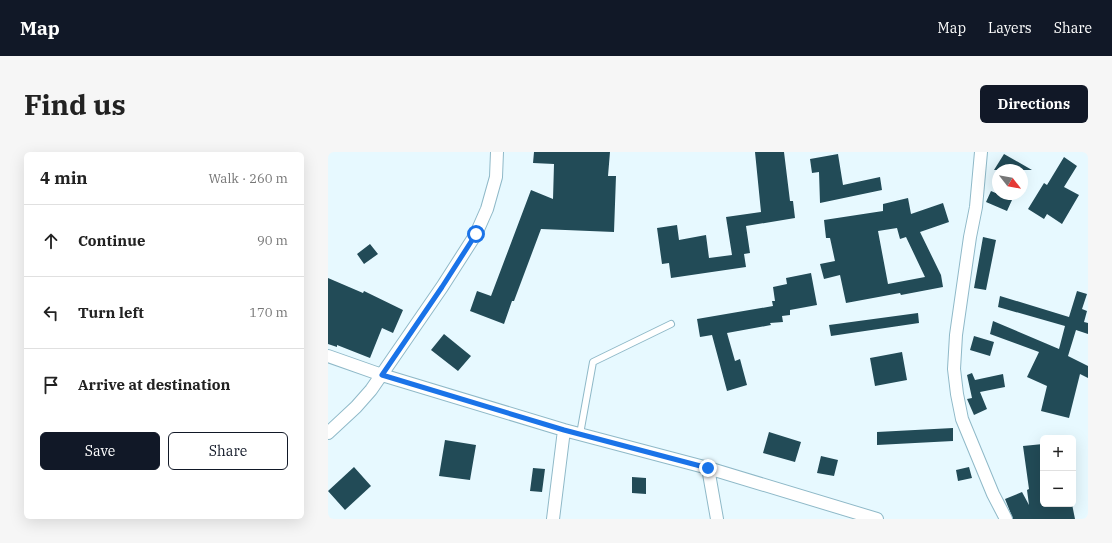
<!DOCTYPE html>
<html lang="en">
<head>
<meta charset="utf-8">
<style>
	body { margin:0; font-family:"IBM Plex Serif",serif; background:#f6f6f6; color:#222 }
	.controls { position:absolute; right:12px; bottom:12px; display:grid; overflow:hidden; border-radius:6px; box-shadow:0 4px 16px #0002 }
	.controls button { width:36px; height:36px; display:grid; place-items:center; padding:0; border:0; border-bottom:1px solid #e0e0e0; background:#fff; color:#222; font:20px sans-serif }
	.compass { position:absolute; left:664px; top:12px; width:36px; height:36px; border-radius:50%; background:#fff; box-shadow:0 4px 16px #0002; rotate:121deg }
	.stop { position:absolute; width:12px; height:12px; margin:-9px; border:3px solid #1a73e8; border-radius:50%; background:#fff }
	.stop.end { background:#1a73e8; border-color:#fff; box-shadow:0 1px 4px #0008 }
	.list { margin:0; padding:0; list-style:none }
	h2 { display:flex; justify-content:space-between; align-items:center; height:52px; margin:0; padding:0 16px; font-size:17px }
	h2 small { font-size:13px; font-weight:400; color:#767676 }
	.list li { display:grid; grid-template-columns:26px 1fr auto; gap:12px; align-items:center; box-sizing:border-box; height:72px; padding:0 16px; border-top:1px solid #e0e0e0 }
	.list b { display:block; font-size:15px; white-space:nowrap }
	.list em { font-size:13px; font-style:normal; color:#767676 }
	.actions { display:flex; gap:8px; padding:12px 16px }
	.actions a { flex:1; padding:9px 0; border:1px solid #111827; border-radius:6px; text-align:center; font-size:14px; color:#111827 }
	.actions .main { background:#111827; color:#fff }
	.icon { flex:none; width:22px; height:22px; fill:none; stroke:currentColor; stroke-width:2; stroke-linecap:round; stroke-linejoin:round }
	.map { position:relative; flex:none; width:760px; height:367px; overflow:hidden; border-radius:6px }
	header { display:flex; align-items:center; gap:24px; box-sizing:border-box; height:56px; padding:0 20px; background:#111827; color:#fff }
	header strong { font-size:19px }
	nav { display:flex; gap:22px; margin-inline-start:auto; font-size:14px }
	.intro { display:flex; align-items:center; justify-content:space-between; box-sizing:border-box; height:96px; padding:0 24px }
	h1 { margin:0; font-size:28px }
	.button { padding:10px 18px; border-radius:6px; background:#111827; color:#fff; font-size:14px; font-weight:700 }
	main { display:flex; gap:24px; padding:0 24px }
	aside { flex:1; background:#fff; border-radius:6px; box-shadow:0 4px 16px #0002 }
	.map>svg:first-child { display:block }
	.building { fill:#224b57; fill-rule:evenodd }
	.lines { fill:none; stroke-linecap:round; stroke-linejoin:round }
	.service-casing { stroke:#8fb9c8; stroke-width:8 }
	.minor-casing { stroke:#8fb9c8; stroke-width:14 }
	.service { stroke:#fff; stroke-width:6 }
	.minor { stroke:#fff; stroke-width:12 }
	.route { stroke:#1a73e8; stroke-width:5 }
</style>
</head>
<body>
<header>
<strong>Map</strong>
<nav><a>Map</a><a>Layers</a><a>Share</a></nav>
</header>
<div class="intro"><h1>Find us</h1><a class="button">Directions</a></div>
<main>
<aside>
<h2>4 min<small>Walk · 260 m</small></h2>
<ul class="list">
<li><svg class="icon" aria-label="ahead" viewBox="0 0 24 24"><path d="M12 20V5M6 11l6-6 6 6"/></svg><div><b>Continue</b></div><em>90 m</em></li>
<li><svg class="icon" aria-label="left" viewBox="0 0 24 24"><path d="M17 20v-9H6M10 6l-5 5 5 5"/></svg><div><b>Turn left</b></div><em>170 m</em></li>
<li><svg class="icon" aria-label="arrive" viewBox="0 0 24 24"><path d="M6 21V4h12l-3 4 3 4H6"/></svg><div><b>Arrive at destination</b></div></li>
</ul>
<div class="actions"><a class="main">Save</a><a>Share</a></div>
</aside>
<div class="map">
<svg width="760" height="367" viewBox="0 0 760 367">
	<rect width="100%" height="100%" fill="#e7f9ff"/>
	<path class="building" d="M 206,0 L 282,0 L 280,24 L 288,24 L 286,80 L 213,77 L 186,149 L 184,149 L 176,172 L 142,159 L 149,139 L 163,144 L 203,38 L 225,47 L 226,12 L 205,11 Z
		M 427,0 L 456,0 L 462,49 L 465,49 L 467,66 L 418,74 L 422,101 L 416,102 L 418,115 L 343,126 L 341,111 L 334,112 L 329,76 L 349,73 L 351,88 L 378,83 L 381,106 L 404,103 L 398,65 L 433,60 Z
		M 510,2 L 515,33 L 552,25 L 554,38 L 492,51 L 491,20 L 484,21 L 482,7 Z
		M 676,2 L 704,18 L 666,18 Z
		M 736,5 L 749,14 L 736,35 L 751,43 L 734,72 L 719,62 L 716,67 L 700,57 L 716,31 L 719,33 Z
		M 663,39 L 684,48 L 679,59 L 658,50 Z
		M 580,46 L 583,62 L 615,51 L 621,70 L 592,80 L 613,123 L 615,135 L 573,143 L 572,141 L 518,151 L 512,123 L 496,127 L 492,112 L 507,109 L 502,86 L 498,86 L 496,68 L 555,59 L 555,52 ZM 569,76 L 572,87 L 578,85 L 597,125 L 560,132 L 550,79 Z
		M 655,85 L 668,88 L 658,138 L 646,136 Z
		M 42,92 L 50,102 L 36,112 L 29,102 Z
		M 483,121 L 489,153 L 462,158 L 462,163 L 454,164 L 455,170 L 442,171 L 443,173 L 399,181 L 407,209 L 412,207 L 419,233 L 399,239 L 384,183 L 372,185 L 369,167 L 445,154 L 444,149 L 447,149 L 445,135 L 459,132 L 458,126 Z
		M 0,126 L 35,141 L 36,139 L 75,158 L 65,181 L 54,176 L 42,206 L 9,193 L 9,195 L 0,192 Z
		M 749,139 L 759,142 L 754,157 L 759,159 L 756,170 L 760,171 L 760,182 L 748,178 L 740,204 L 760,214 L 760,226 L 752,222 L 741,266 L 713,259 L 719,234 L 699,225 L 711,200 L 662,182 L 665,169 L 731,197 L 737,174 L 670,155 L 672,144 L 741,165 Z
		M 590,161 L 591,171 L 503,184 L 501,173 Z
		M 116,182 L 143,204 L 130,219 L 103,198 Z
		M 646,184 L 666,190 L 662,204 L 642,198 Z
		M 574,200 L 579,228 L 547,234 L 542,206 Z
		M 644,221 L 647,228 L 675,222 L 677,235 L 652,240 L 659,257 L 646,263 L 639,247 L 644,246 L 639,223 Z
		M 625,276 L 625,289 L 549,293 L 549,280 Z
		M 441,280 L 473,290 L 467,310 L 435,301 Z
		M 117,288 L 148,293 L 142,328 L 111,324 Z
		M 715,292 L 715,352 L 744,352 L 747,367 L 685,367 L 677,347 L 694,340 L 701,353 L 699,338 L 701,337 L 695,294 Z
		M 493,304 L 510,308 L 506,324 L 489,321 Z
		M 26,315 L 43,334 L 17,358 L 0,339 Z
		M 641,315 L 644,326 L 630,329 L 628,318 Z
		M 205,316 L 217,317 L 214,340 L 202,339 Z
		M 304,325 L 318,326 L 318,342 L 304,341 Z"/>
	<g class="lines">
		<defs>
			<path id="service" d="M 252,282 L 265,210 L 343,172"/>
			<path id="minor" d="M 653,0 L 648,55 L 642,85 L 628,183 L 626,217 L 629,242 L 634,267 L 665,342 L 678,367
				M 0,204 L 54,223 L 236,278 L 380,316 L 549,367
				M 0,281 L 28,255 L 43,238 L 114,135 L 148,82 L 159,57 L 168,25 L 169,0
				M 380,316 L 389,367
				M 225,367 L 236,278"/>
		</defs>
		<use href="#service" class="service-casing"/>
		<use href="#minor" class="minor-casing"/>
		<use href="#service" class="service"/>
		<use href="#minor" class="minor"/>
	</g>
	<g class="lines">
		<path class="route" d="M 148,82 L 114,135 L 54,223 L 236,278 L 380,316"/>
	</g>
</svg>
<div class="controls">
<button>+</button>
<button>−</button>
</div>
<svg class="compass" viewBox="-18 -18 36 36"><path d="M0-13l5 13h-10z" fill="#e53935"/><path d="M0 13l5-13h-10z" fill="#767676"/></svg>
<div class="stop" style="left:148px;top:82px"></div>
<div class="stop end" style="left:380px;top:316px"></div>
</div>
</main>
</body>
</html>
